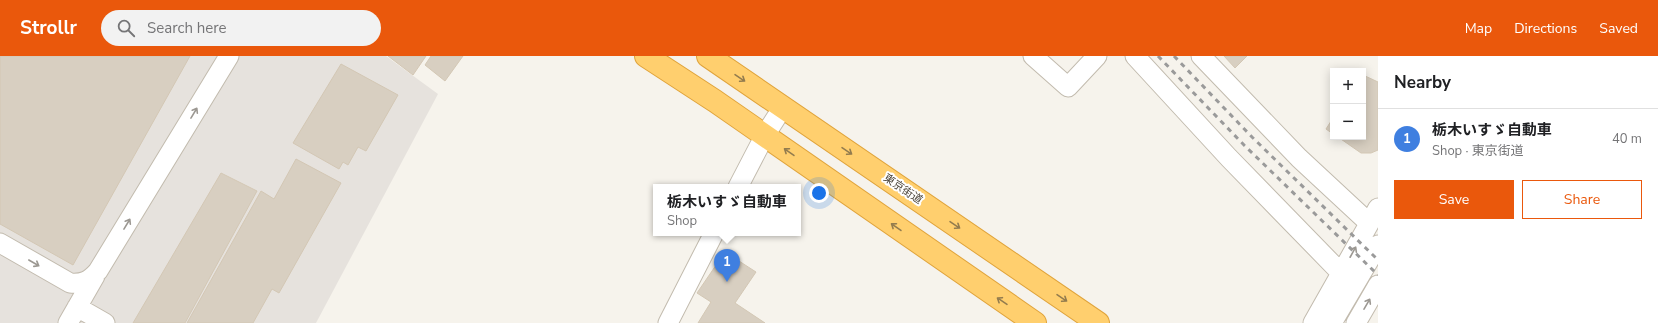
<!DOCTYPE html>
<html lang="en">
<head>
<meta charset="utf-8">
<style>
	body { margin:0; font-family:"Nunito Sans","Noto Sans JP",sans-serif; background:#f2f2f2; color:#202124 }
	.controls { position:absolute; right:12px; top:12px; display:grid; overflow:hidden; border-radius:0px; box-shadow:0 2px 10px #0003 }
	.controls button { width:36px; height:36px; display:grid; place-items:center; padding:0; border:0; border-bottom:1px solid #e0e0e0; background:#fff; color:#202124; font:20px sans-serif }
	.you { position:absolute; left:819px; top:137px; width:14px; height:14px; margin:-10px; border:3px solid #fff; border-radius:50%; background:#1a73e8; box-shadow:0 0 0 6px #1a73e833 }
	.badge { display:grid; place-items:center; width:26px; height:26px; border-radius:50%; background:#ea580c; color:#fff; font-size:13px; font-weight:700 }
	.pin { position:absolute; translate:-50% -33px; filter:drop-shadow(0 1px 2px #0008) }
	.pin::after { content:''; position:absolute; top:21px; width:14px; height:12px; background:inherit; clip-path:polygon(0 0,100% 0,50% 100%) }
	.popup { position:absolute; left:653px; top:128px; width:148px; height:52px; box-sizing:border-box; display:grid; place-content:center; border-radius:0px; background:#fff; filter:drop-shadow(0 1px 3px #0005); font-size:13px; white-space:nowrap; color:#757577 }
	.popup b { font-size:15px; color:#202124 }
	.popup::after { content:''; position:absolute; left:50%; top:100%; margin-left:-8px; border:8px solid transparent; border-top-color:#fff }
	.list { margin:0; padding:0; list-style:none }
	h2 { display:flex; justify-content:space-between; align-items:center; height:52px; margin:0; padding:0 16px; font-size:17px }
	h2 small { font-size:13px; font-weight:400; color:#757577 }
	.list li { display:grid; grid-template-columns:26px 1fr auto; gap:12px; align-items:center; box-sizing:border-box; height:60px; padding:0 16px; border-top:1px solid #e0e0e0 }
	.list b { display:block; font-size:15px; white-space:nowrap }
	.list p { margin:0; font-size:13px; white-space:nowrap; color:#757577 }
	.list em { font-size:13px; font-style:normal; color:#757577 }
	.actions { display:flex; gap:8px; padding:12px 16px }
	.actions a { flex:1; padding:9px 0; border:1px solid #ea580c; border-radius:0px; text-align:center; font-size:14px; color:#ea580c }
	.actions .main { background:#ea580c; color:#fff }
	.icon { flex:none; width:22px; height:22px; fill:none; stroke:currentColor; stroke-width:2; stroke-linecap:round; stroke-linejoin:round }
	.map { position:relative; flex:none; width:1378px; height:267px; overflow:hidden }
	header { display:flex; align-items:center; gap:24px; box-sizing:border-box; height:56px; padding:0 20px; background:#ea580c; color:#fff }
	header strong { font-size:19px }
	nav { display:flex; gap:22px; margin-inline-start:auto; font-size:14px }
	.search { width:280px; height:36px; background:#f2f2f2; display:flex; align-items:center; gap:10px; box-sizing:border-box; padding:0 14px; border-radius:22px; color:#757577; font-size:15px }
	main { display:flex }
	aside { flex:1; background:#fff }
	.map>svg:first-child { display:block }
	.industrial { fill:#e6e2dd }
	.building { fill:#d8cfc1; stroke:#d3c7b4 }
	.lines { fill:none; stroke-linecap:round; stroke-linejoin:round }
	.minor-casing { stroke:#c2bbae; stroke-width:21 }
	.highway-casing { stroke:#e0a43c; stroke-width:24 }
	.minor { stroke:#fff; stroke-width:19 }
	.highway { stroke:#ffcf6e; stroke-width:22 }
	.rail { stroke:#9a9a9a; stroke-width:3; stroke-dasharray:5 5; stroke-linecap:butt }
	.oneway { stroke:#937c4e }
	.oneway2 { stroke:#9c9892 }
	.labels { text-anchor:middle; dominant-baseline:central; stroke-width:4; stroke-linejoin:round; paint-order:stroke }
	.street-label { font-size:11px; fill:#4b4439; stroke:#fff }
</style>
</head>
<body>
<header>
<strong>Strollr</strong>
<div class="search"><svg class="icon" aria-label="search" viewBox="0 0 24 24"><circle cx="10" cy="10" r="6"/><path d="M15 15l6 6"/></svg>Search here</div>
<nav><a>Map</a><a>Directions</a><a>Saved</a></nav>
</header>
<main>
<div class="map">
<svg width="1378" height="267" viewBox="0 0 1378 267">
	<rect width="100%" height="100%" fill="#f6f3ec"/>
	<path class="industrial" d="M 0,0 L 386,0 L 438,38 L 316,267 L 0,267 Z"/>
	<path class="building" d="M 0,0 L 190,0 L 73,209 L 0,168 Z
		M 388,0 L 426,0 L 413,19 Z
		M 431,0 L 463,0 L 445,25 L 425,9 Z
		M 1224,0 L 1247,0 L 1235,12 Z
		M 341,8 L 398,39 L 366,95 L 358,91 L 348,109 L 343,106 L 339,113 L 293,87 Z
		M 1363,19 L 1378,26 L 1378,94 L 1371,97 L 1361,97 L 1338,81 L 1363,81 Z
		M 1333,62 L 1333,78 L 1326,73 Z
		M 296,103 L 341,127 L 279,237 L 272,233 L 253,267 L 187,267 L 261,135 L 274,143 Z
		M 221,117 L 257,135 L 185,267 L 133,267 Z
		M 725,196 L 756,216 L 735,247 L 765,267 L 698,267 L 711,246 L 697,237 Z"/>
	<g class="lines">
		<defs>
			<path id="minor" d="M 1033,0 L 1068,31 L 1097,0
				M 1135,0 L 1229,102 L 1341,217
				M 1201,0 L 1299,102 L 1369,167
				M 738,131 L 765,79 L 783,51
				M 0,187 L 70,227 C 83,228 89,225 98,215 L 229,0
				M 77,251 L 105,267
				M 68,267 L 95,220
				M 668,267 L 714,177
				M 1313,267 L 1378,152
				M 1332,267 L 1378,189
				M 1356,267 L 1378,229"/>
			<path id="highway" d="M 646,0 L 715,45 L 1035,267
				M 708,0 L 1098,267"/>
		</defs>
		<use href="#minor" class="minor-casing"/>
		<use href="#highway" class="highway-casing"/>
		<use href="#minor" class="minor"/>
		<use href="#highway" class="highway"/>
		<path class="rail" d="M 1158,0 L 1244,89 L 1378,219
			M 1174,0 L 1252,81 L 1378,204"/>
	</g>
	<defs><path id="oneway-shaft" d="M-6 0H5M1.5-3L5.5 0L1.5 3" fill="none" stroke-width="1.6" stroke-linecap="round" stroke-linejoin="round"/></defs>
	<g class="oneway">
		<use href="#oneway-shaft" transform="translate(740 22) rotate(34)"/>
		<use href="#oneway-shaft" transform="translate(847 95) rotate(34)"/>
		<use href="#oneway-shaft" transform="translate(789 96) rotate(-145)"/>
		<use href="#oneway-shaft" transform="translate(955 169) rotate(34)"/>
		<use href="#oneway-shaft" transform="translate(896 171) rotate(-145)"/>
		<use href="#oneway-shaft" transform="translate(1062 242) rotate(34)"/>
		<use href="#oneway-shaft" transform="translate(1002 245) rotate(-146)"/>
	</g>
	<g class="oneway2">
		<use href="#oneway-shaft" transform="translate(194 57) rotate(-59)"/>
		<use href="#oneway-shaft" transform="translate(127 168) rotate(-59)"/>
		<use href="#oneway-shaft" transform="translate(1353 196) rotate(-61)"/>
		<use href="#oneway-shaft" transform="translate(34 207) rotate(30)"/>
		<use href="#oneway-shaft" transform="translate(1367 248) rotate(-60)"/>
	</g>
	<g class="labels">
		<g class="street-label">
			<text transform="translate(903 133) rotate(34)">東京街道</text>
		</g>
	</g>
</svg>
<div class="controls">
<button>+</button>
<button>−</button>
</div>
<div class="you"></div>
<div class="pin badge" style="left:727px;top:226px;background:#3f7fe0">1</div>
<div class="popup"><b>栃木いすゞ自動車</b>Shop</div>
</div>
<aside>
<h2>Nearby<small></small></h2>
<ul class="list">
<li><span class="badge" style="background:#3f7fe0">1</span><div><b>栃木いすゞ自動車</b><p>Shop · 東京街道</p></div><em>40 m</em></li>
</ul>
<div class="actions"><a class="main">Save</a><a>Share</a></div>
</aside>
</main>
</body>
</html>
